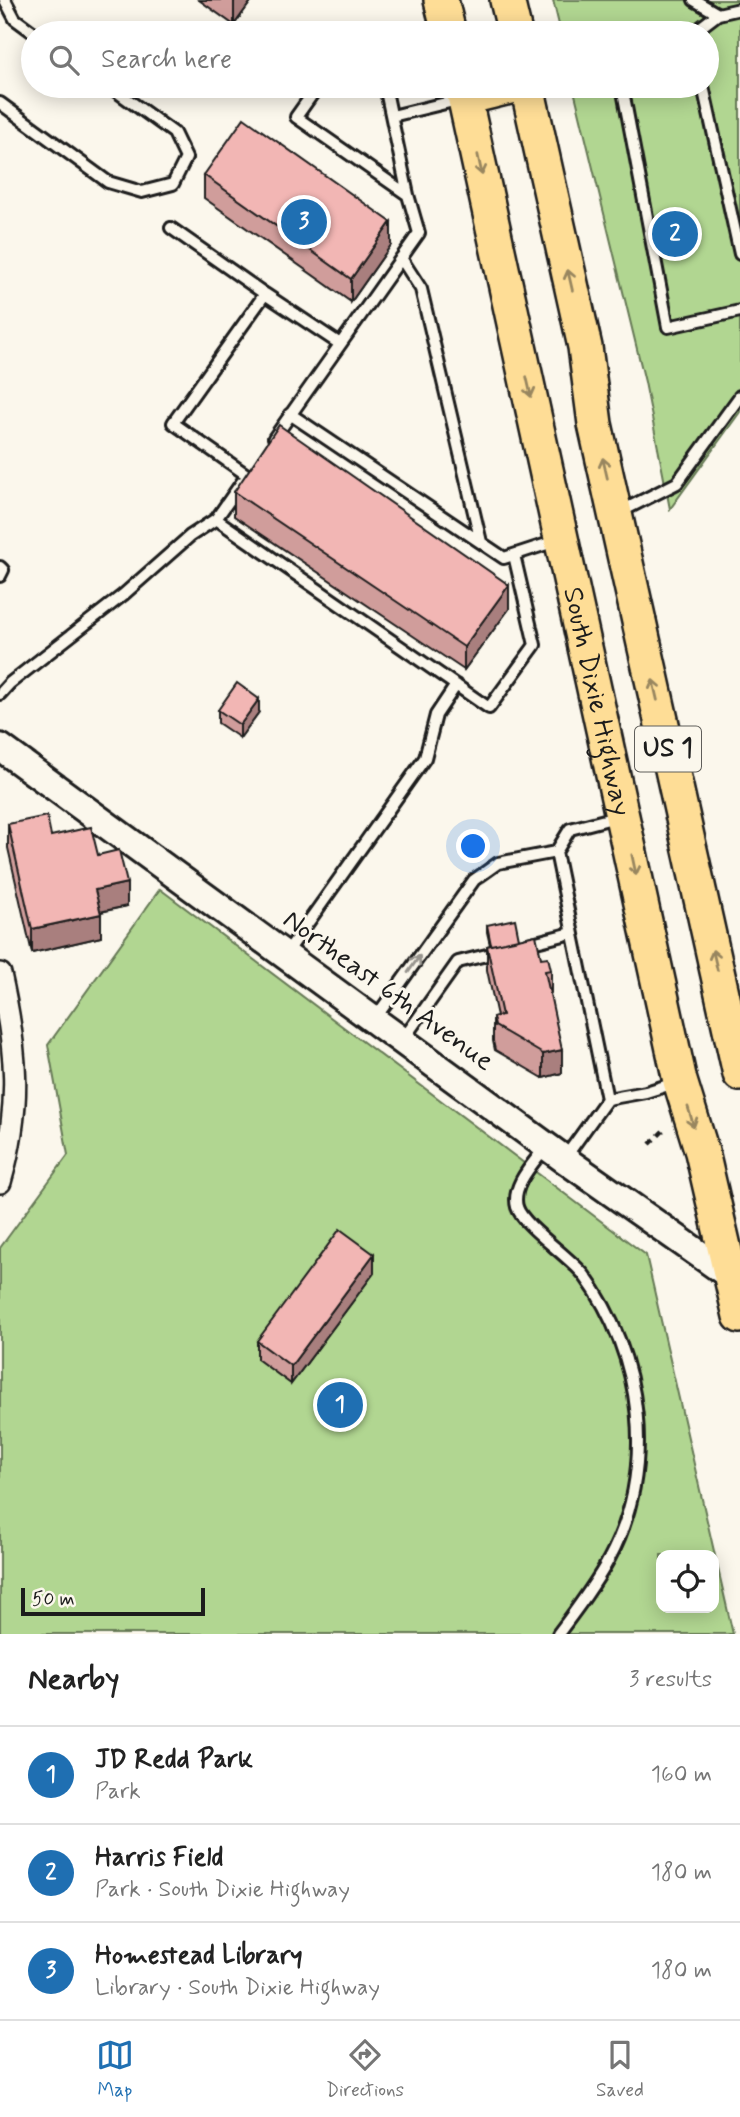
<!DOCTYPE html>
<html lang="en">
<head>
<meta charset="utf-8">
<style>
	body { margin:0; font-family:Mynerve,sans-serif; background:#f6f6f6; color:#222 }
	.controls { position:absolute; right:21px; bottom:21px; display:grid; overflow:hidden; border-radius:14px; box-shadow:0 4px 18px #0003 }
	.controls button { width:63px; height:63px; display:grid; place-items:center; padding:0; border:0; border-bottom:2px solid #e0e0e0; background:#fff; color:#222; font:35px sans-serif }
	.scale { position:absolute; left:21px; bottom:18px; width:184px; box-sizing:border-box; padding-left:7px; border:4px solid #1c1c1c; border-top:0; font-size:19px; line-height:24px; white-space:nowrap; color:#1c1c1c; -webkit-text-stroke:5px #fbf7ec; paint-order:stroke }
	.you { position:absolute; left:474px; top:847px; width:24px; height:24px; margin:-18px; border:5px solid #fff; border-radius:50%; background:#1a73e8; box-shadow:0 0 0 10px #1a73e833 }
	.badge { display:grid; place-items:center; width:46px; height:46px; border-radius:50%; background:#1f6fb2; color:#fff; font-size:23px; font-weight:700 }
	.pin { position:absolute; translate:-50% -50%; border:4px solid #fff; box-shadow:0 2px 7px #0006 }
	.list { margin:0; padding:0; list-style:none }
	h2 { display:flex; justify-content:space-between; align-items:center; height:91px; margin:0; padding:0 28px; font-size:30px }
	h2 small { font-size:23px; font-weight:400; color:#767676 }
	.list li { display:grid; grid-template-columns:46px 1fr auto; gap:21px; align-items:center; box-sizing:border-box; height:98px; padding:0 28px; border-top:2px solid #e0e0e0 }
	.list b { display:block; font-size:26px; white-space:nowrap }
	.list p { margin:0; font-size:23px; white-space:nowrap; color:#767676 }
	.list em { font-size:23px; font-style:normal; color:#767676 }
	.icon { flex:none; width:38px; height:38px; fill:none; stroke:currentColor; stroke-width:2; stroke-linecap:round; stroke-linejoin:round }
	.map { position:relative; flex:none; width:740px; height:1634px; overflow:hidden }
	.search { position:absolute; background:#fff; box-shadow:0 4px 18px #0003; left:21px; right:21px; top:21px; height:77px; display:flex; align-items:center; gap:18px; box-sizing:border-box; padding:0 24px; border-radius:38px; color:#767676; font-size:26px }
	.sheet { height:385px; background:#fff }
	nav { display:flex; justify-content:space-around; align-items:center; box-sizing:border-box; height:98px; border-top:2px solid #e0e0e0; background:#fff; font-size:19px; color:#767676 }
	nav a { display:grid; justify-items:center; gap:4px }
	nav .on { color:#1f6fb2 }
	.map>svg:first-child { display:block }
	.green { fill:#b1d691; stroke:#667956; stroke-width:2; fill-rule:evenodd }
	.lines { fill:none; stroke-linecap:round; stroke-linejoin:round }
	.service-casing { stroke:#1c1c1c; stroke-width:16 }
	.minor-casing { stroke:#1c1c1c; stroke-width:26 }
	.tertiary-casing { stroke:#1c1c1c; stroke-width:32 }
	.trunk-casing { stroke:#1c1c1c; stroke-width:38 }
	.path { stroke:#1c1c1c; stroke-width:4.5; stroke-dasharray:7 5; stroke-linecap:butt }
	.service { stroke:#fbf7ec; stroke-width:10 }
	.minor { stroke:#fbf7ec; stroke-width:21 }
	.tertiary { stroke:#fbf7ec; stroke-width:26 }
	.trunk { stroke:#fedd96; stroke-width:33 }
	.wall { fill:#d09d9b; stroke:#1c1c1c; stroke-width:2 }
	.shaded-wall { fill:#a97f7e; stroke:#1c1c1c; stroke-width:2 }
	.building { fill:#f2b6b4; stroke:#1c1c1c; stroke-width:2 }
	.oneway { stroke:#98865f }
	.oneway2 { stroke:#97948e }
	.labels { text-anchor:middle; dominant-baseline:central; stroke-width:6; stroke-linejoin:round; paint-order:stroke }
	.shield { fill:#fbf7ec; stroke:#5f5e5a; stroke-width:2 }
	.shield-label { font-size:26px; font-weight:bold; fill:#1c1c1c }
	.street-label { font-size:28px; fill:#1c1c1c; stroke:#fbf7ec }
</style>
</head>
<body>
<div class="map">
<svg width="740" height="1634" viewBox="0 0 740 1634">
	<rect width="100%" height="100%" fill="#fbf7ec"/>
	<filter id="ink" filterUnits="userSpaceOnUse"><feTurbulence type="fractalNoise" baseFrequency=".0143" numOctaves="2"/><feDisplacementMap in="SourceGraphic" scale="14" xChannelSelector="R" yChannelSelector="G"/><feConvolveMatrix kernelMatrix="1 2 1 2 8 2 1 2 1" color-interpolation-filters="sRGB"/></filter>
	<g filter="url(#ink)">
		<path class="green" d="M 553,0 L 740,0 L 740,412 L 670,509 L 645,382 L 573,86 L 707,86 L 707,33 L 561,33 Z
			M 160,889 L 646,1255 L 733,1634 L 0,1634 L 0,1248 L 68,1155 L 48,1045 ZM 661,1555 L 714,1555 L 714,1608 L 661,1608 Z"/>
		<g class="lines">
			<defs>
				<path id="service" d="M 5,0 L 15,19 L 34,33
					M 694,0 L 718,14
					M 693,33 L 718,14 L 740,9
					M 318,86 L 296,117 L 408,195 L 385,86
					M 622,86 L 668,327 L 740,311
					M 703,86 L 740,254
					M 0,103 L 108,182 L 142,192 L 173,184 L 186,158 L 174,133 L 109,86
					M 392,116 L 462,99
					M 171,228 L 265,294
					M 401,258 L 421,289 L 481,542
					M 290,414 L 504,558 L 559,540
					M 274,438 L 419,233 L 408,195
					M 247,475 L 173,423 L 265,294 L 340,344
					M 618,513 L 677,483 L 740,396
					M 216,519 L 489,708 L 535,645 L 514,555
					M 0,567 L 3,570 L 0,576
					M 0,694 L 10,683 L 123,595 L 190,536 L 216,519 L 242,482
					M 524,945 L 572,933
					M 285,955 L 425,758 L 436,715 L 456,685
					M 374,1020 L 474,880 L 498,863 L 556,852
					M 402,1041 L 458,962 L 499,952
					M 607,1099 L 556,852 L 570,829 L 620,816
					M 546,1146 C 534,1163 511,1185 517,1207 C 523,1226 569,1256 584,1275 C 643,1355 657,1470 609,1559 C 595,1585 576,1610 558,1634
					M 564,1159 L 607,1099 L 646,1092 L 678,1082"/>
				<path id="minor" d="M 0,974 C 17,1050 22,1106 0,1182"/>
				<path id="tertiary" d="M 0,747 L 564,1159 L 739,1282"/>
				<g id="trunk">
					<path d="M 441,0 L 449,33"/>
					<path d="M 507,0 L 515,33"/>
					<path id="s1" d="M 462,86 L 680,1081 L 702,1152 L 740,1316"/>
					<path d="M 527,86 L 585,347 L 595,424 L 740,1074"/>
					<path d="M 465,98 L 514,86"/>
				</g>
			</defs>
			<use href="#service" class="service-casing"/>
			<use href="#minor" class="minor-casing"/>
			<use href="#tertiary" class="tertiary-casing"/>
			<use href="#trunk" class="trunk-casing"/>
			<path class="path" d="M 650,1144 L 663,1131"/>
			<use href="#service" class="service"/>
			<use href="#minor" class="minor"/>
			<use href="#tertiary" class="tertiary"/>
			<use href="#trunk" class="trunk"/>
		</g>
		<path class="wall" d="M 199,0 L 252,0 L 234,25 Z
			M 204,175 L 391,245 L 351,302 L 204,198 Z
			M 234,492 L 509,609 L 464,670 L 234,516 Z
			M 218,710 L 259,712 L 240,738 L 218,723 Z
			M 8,824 L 98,855 L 127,906 L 101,912 L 101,937 L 32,953 L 8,848 Z
			M 487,925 L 519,939 L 541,958 L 551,970 L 551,993 L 550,994 L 562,1073 L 543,1078 L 495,1050 L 493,1041 L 493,1017 L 497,1016 L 487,970 L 487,946 L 490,945 L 487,932 Z
			M 374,1273 L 291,1384 L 257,1359 L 257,1341 Z"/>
		<path class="shaded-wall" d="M 235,0 L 252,0 L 234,25 L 234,1 Z
			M 391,222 L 391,245 L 351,302 L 351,279 Z
			M 509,585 L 509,609 L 464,670 L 464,647 Z
			M 259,699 L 259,712 L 240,738 L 240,725 Z
			M 127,883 L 127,906 L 95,913 L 95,890 Z
			M 101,914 L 101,937 L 32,953 L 32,929 Z
			M 562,1050 L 562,1073 L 543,1078 L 543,1054 Z
			M 374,1254 L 374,1273 L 291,1384 L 291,1366 Z"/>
		<path class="building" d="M 244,118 L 391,222 L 351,279 L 204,175 Z
			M 279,425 L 509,585 L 464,647 L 234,492 Z
			M 237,683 L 259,699 L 240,725 L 218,710 Z
			M 47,816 L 51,836 L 91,827 L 98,855 L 119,850 L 127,883 L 95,890 L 101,914 L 32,929 L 8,824 Z
			M 515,919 L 519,939 L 491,945 L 487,925 Z
			M 536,935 L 541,958 L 548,957 L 551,970 L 545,971 L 562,1050 L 543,1054 L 495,1026 L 493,1017 L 502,1015 L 487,946 Z
			M 340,1229 L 374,1254 L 291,1366 L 257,1341 Z"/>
		<defs><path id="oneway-shaft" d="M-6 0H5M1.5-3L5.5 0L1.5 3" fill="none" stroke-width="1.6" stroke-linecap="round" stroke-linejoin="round" transform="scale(1.75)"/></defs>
		<g class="oneway">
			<use href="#oneway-shaft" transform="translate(480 165) rotate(78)"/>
			<use href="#oneway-shaft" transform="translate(570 280) rotate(-103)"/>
			<use href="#oneway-shaft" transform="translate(529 387) rotate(77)"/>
			<use href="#oneway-shaft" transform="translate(605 468) rotate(-103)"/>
			<use href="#oneway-shaft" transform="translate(655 690) rotate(-103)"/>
			<use href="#oneway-shaft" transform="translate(634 865) rotate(78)"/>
			<use href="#oneway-shaft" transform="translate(715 960) rotate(-103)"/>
			<use href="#oneway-shaft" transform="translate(691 1117) rotate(73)"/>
		</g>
		<use class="oneway2" href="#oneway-shaft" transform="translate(414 964) rotate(-55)"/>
	</g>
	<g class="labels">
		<rect class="shield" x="635" y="726.5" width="66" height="45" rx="5"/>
		<g class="shield-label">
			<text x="668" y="749">US 1</text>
		</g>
		<g class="street-label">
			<text stroke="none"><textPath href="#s1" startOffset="630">South Dixie Highway</textPath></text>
			<text transform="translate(388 991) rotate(36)">Northeast 6th Avenue</text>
		</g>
	</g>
</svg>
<div class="controls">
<button><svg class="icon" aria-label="locate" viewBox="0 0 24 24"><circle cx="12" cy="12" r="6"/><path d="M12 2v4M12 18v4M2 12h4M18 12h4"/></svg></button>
</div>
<div class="scale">50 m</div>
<div class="you"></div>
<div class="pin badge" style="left:340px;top:1405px">1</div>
<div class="pin badge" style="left:675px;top:234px">2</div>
<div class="pin badge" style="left:304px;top:222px">3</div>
<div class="search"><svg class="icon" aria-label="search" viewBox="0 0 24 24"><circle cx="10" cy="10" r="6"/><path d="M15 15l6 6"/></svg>Search here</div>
</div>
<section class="sheet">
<h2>Nearby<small>3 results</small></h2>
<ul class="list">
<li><span class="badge">1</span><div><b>JD Redd Park</b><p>Park</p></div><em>160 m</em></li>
<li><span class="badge">2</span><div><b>Harris Field</b><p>Park · South Dixie Highway</p></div><em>180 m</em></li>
<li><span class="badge">3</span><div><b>Homestead Library</b><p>Library · South Dixie Highway</p></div><em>180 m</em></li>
</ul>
</section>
<nav>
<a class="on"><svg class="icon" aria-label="map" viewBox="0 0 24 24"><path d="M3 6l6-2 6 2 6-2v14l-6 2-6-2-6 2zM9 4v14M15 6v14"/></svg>Map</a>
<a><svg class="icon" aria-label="directions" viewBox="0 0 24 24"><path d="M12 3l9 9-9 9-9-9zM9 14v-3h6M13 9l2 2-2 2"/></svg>Directions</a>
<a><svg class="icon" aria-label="saved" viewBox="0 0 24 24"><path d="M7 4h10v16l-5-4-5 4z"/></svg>Saved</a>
</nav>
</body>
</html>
